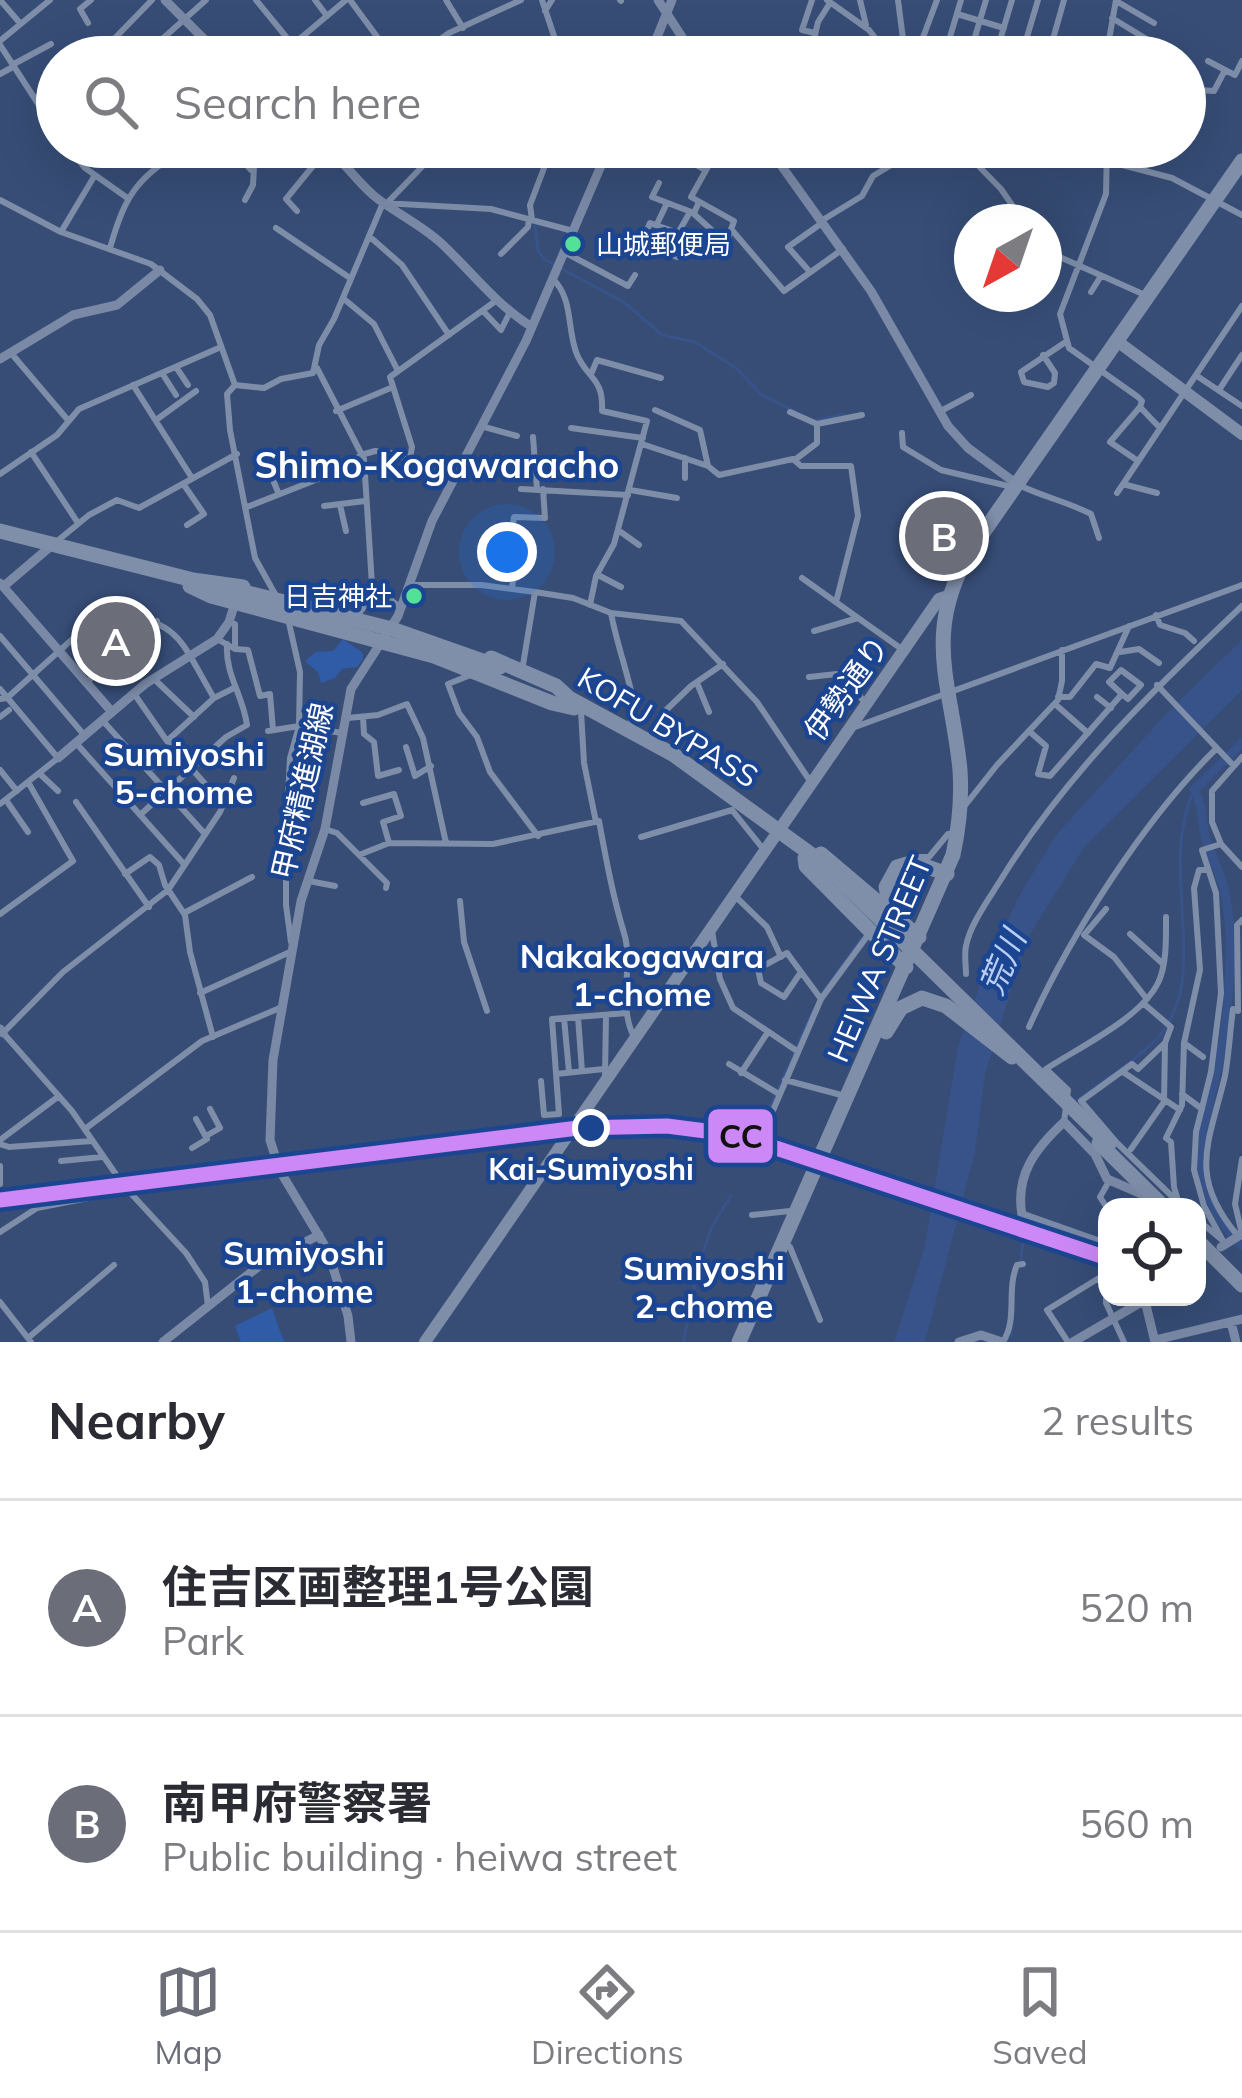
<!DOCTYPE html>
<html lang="en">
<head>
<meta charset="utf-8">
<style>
	body { margin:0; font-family:Mulish,"Noto Sans JP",sans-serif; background:#f2f2f3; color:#2b2b33 }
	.controls { position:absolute; right:36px; bottom:36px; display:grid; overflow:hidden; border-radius:24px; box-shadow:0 12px 48px #0002 }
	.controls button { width:108px; height:108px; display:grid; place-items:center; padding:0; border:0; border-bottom:3px solid #e1e1e2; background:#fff; color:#2b2b33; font:60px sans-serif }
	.compass { position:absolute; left:954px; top:204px; width:108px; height:108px; border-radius:50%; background:#fff; box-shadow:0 12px 48px #0002; rotate:220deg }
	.you { position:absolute; left:507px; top:552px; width:42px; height:42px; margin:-30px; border:9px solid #fff; border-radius:50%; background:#1a73e8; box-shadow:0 0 0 18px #1a73e833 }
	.badge { display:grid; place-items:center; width:78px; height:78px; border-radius:50%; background:#6b6e79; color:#fff; font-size:39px; font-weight:700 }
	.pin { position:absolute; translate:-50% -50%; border:6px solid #fff; box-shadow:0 3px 12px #0006 }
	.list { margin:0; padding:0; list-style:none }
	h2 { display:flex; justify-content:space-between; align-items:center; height:156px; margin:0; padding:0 48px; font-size:51px }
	h2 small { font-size:39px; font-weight:400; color:#7c7c81 }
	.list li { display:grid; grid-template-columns:78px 1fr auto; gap:36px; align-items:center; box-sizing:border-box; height:216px; padding:0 48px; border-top:3px solid #e1e1e2 }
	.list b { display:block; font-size:45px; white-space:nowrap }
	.list p { margin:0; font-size:39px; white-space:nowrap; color:#7c7c81 }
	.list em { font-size:39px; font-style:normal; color:#7c7c81 }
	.icon { flex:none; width:66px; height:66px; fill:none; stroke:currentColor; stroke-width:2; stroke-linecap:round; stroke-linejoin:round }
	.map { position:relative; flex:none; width:1242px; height:1342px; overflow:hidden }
	.search { position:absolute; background:#fff; box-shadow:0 12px 48px #0002; left:36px; right:36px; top:36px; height:132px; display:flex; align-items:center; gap:30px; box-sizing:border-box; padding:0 42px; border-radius:66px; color:#7c7c81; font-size:45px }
	.sheet { height:588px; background:#fff }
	nav { display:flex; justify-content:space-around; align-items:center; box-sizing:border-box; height:168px; border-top:3px solid #e1e1e2; background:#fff; font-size:33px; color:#7c7c81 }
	nav a { display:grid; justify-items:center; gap:6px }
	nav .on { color:#6b6e79 }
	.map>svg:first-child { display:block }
	.green { fill:#305ba7 }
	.water { fill:#37538a }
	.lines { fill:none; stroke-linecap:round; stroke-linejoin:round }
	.stream { stroke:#37538a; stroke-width:3 }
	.river { stroke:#37538a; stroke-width:9 }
	.street { stroke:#7e8ea9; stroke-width:6 }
	.secondary { stroke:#7a89a6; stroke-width:9 }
	.primary { stroke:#7e8da8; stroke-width:12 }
	.highway { stroke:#7f8ea9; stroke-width:15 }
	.highway-bridge { stroke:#7f8ea9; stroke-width:15 }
	.rail-1-casing { stroke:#1c4591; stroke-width:24 }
	.rail-1 { stroke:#cc88f7; stroke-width:15 }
	.bus-dot { fill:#53e098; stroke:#1c4591; stroke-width:4.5 }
	.stop-dot { fill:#1c4591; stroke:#fff; stroke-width:6 }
	.labels { text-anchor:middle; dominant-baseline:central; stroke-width:9; stroke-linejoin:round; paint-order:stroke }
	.bus-label { font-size:27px; fill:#fff; stroke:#1c4591; text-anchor:start }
	.street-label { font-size:30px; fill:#fff; stroke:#1c4591 }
	.stop-label { font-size:30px; font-weight:bold; fill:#fff; stroke:#1c4591 }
	.neighbourhood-label { font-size:33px; font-weight:bold; fill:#fff; stroke:#1c4591 }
	.water-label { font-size:33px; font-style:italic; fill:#b8cef5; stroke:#1c4591 }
	.quarter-label { font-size:36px; font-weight:bold; fill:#fff; stroke:#1c4591 }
	.line-badge { stroke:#1c4591; stroke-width:4.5 }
	.pale-badge-label { font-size:33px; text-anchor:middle; font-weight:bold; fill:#111 }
</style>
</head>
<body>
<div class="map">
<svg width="1242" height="1342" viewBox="0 0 1242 1342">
	<rect width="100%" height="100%" fill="#374d76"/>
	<path class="green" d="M 107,610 L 151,624 L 112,654 L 91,628 Z
		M 343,639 L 363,653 L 363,659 L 357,667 L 342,669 L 335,678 L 321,683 L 318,672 L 305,661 L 316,652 L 333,651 Z
		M 272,1308 L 284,1342 L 241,1342 L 235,1326 Z"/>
	<path class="water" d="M 1242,640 L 1242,690 L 1084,847 L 1027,939 L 985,1074 L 975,1152 L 925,1342 L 894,1342 L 925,1246 L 958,1047 L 985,970 L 1019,896 L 1057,834 L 1167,713 Z"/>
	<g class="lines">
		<path class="stream" d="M 535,224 L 538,251 L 544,259 L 625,303 L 662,335 L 695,342 L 736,368 L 762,395 L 797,412
			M 817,420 L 844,414
			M 893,894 L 913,868
			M 820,996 L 863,936
			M 778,1089 L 813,1010
			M 1079,1099 C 1105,1079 1138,1060 1160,1035 C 1212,973 1157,869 1194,790
			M 770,1107 L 775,1095
			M 762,1129 L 767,1117
			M 745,1167 L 758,1134
			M 1021,1260 L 1025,1222
			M 1011,1336 L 1014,1309
			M 683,1342 L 695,1291 L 693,1283 L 712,1226 L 731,1196"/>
		<path class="river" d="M 1242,743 L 1194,790 C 1204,806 1201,824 1207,842 C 1212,857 1219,871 1223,885 C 1234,925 1230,973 1227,1014 C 1219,1105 1166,1168 1242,1246"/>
		<path class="street" d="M 0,0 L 19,22
			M 256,0 L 292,44
			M 315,0 L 327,16
			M 350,0 L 392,57
			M 446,0 L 463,28
			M 542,0 L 561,57
			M 620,0 L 621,1
			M 812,0 L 802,30 L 815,33
			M 827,0 L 869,30 L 890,57
			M 860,0 L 866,25
			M 898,0 L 903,39 L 929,57
			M 1116,1 L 1154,23
			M 545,11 L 552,0
			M 957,14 L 1004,28
			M 1112,18 L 1176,57
			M 88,23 L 80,9 L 91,0
			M 0,41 L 50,0
			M 109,41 L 118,57
			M 1000,42 L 1049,55
			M 0,45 L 57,133
			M 94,45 L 115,38 L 152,0
			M 812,48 L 818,22 L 830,3
			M 919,48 L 937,0
			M 142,57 L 206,0
			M 278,57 L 346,0
			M 415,57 L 449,33 L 521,0
			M 944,57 L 961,0
			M 969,57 L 986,0
			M 995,57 L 1012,0
			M 1021,57 L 1038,0
			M 1048,57 L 1064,0
			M 1106,57 L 1116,0
			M 12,65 L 51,44
			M 1225,70 L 1235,75 L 1242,61
			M 0,74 L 11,68
			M 1185,82 L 1199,90 L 1214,91 L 1225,70 L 1208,61
			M 68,147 L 85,168 L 126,197
			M 230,147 L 251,170
			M 675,147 L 672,151 L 705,170
			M 719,147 L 691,197 L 734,221 L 722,256
			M 891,147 L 899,159
			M 960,147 L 1001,189 L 1024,222
			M 1030,147 L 1029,156 L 1047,165
			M 1051,147 L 1084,162 L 1107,161 L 1172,178 L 1242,215
			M 1107,147 L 1106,194 L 1060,314 L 1069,348 L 1138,397 L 1142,401 L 1140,407 L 1160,428
			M 1107,147 L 1152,157 L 1154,147
			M 975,162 L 986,147
			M 659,183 L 652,197 L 694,213 L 699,202
			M 0,200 L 61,232 L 151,264 L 197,299 L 210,315 L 235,385 L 227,394 L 230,430 L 255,558 L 275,594
			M 245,200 L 253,185 L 254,167 L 275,147
			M 389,201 L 441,147
			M 297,211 L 286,199 L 326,150
			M 694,214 L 726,243
			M 532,220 L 530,205 L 552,147
			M 821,221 L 862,196 L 873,176 L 921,147
			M 657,224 L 667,203
			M 276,228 L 350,278
			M 731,229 L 784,291 L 843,249
			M 61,232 L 95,175
			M 678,233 L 690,212
			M 369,236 L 402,265 L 449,335
			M 630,236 L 677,257 L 685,244 L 678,233 L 650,223 L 643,240
			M 110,248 C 126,192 137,179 186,147
			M 1044,250 L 1145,295
			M 564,252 L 628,286 L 635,275
			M 501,254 L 528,227 L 529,219
			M 810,272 L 788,247 L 822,223
			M 553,279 C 573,299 567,327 576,352 C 585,378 604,376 602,411 L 647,421 L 614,544 L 596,576 L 590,605
			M 1091,292 L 1101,276
			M 344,299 L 374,324 L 398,371
			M 483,311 L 501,330 L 510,312
			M 11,353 L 67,419
			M 1043,355 L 1055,373 L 1054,383 L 1048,387 L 1024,382 L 1021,372 L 1067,341
			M 176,367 L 188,385
			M 317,368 L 364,459 L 372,585 L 401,608
			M 592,372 L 597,360 L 661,378
			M 162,373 L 176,395
			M 1197,376 L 1242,406
			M 133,385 L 192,478
			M 235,385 L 264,388 L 281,379 L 313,373 L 319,345 L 334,319 L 383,203 L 491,209 L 573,231
			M 1219,390 L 1242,355
			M 655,410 L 700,430 L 708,466 L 719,475 L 793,459 L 801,466 L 851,466 L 858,516 L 836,602
			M 336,411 L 393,387
			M 790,412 L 817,424 L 862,415
			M 939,412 L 971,395
			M 156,420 L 196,391
			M 481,426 L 517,436
			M 571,428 L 643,438
			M 902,433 L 903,447 L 941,470 L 1008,486
			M 533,437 L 537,489
			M 642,444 L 708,466
			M 31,452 L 78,523
			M 685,458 L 685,478
			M 410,459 L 412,447 L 390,377 L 497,300
			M 796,459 L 817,443 L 817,425
			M 1138,461 L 1110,442 L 1140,407
			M 268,468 L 278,492
			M 0,474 L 57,435 L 79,409 L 221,347
			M 1123,484 L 1157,493
			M 184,485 L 204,514 L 187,525
			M 1021,486 C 1044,497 1068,502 1091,514 L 1099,538
			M 521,489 L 628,495
			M 630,490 L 677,498
			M 1117,493 L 1242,306
			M 340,505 L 346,531
			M 324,506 L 365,501
			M 247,507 L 341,470 L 361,455 L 375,451 L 391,453 L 453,479
			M 618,530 L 639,545
			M 56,542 L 89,515 L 117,500 L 139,508 L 237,454
			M 598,575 L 621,587
			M 802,578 L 903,650
			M 410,585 L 481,585 L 535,592 L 573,598 L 611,613 L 681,621 L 757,702 L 810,781
			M 512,589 L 515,561 L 509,554 L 514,517 L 545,518 L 543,489
			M 611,613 C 616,640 625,665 631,691 C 635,705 627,712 632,730
			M 358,615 L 375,591
			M 1156,615 L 1160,625 L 1185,633 L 1194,641
			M 229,622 L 235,624 L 235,649
			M 289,623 L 300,672 L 299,726 L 290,758 L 286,833 L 286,905 L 291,942
			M 86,626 L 114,659
			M 814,631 L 858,618
			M 0,636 L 85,736
			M 217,639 L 235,649 L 248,650 L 260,696 L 270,694 L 273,730
			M 1120,652 L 1139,649 L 1159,663
			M 522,671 L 535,592
			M 473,674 L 448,684 L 459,713 L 477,737 L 490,772 L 538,836
			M 809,677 L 846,673 L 865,704
			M 153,678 L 194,717
			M 87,682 L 157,621
			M 697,683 L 709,712
			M 1157,685 L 1233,765
			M 0,689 L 58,758 L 0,804
			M 135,695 L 167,741 L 223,804
			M 1058,697 L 1070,697 L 1096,664 L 1110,668 L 1129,626
			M 1097,697 L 1111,708
			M 0,699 L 7,698 L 107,608 C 184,627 176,633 214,698
			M 1055,704 L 1088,733
			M 581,711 L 584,763 L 596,822
			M 660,716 L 691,686 L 723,664
			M 0,717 L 9,710
			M 363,717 L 364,734 L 374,742 L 378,776 L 399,770
			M 348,718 L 378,715 L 407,704 L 423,738 L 446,843
			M 103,721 L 205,834
			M 855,727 L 1242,585
			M 268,731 L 299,726 L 342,733
			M 1029,731 L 1046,746 L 1038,774 L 1050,776 L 1122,694 L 1109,682 L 1121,670 L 1141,685 L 1128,699 L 1122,694
			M 167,741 L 214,698 L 234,688
			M 76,743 L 183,863
			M 406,747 L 415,776 L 431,766
			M 0,770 L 17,791
			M 148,771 L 172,749
			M 39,773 L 58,791
			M 6,800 L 28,832
			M 76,802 L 149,907
			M 363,803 L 394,794 L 401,816 L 383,822 L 389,843
			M 963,808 L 997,765 L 1058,700 L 1062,681 L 1062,650
			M 140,815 L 226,737 L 247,725 C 243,695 225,675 227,644
			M 325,829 L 337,833 L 359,855 L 389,843 L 493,844 L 599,821 C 606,859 613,897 624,933 C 634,965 617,1004 634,1037
			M 641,837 L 732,810 L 764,850
			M 1221,844 L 1242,867
			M 359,855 L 387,883 L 386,888
			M 915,857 L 929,857 L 948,834 L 956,833
			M 125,874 L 150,857 L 159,865 L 165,885 L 185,915 L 190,952 L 213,1037
			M 309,881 L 335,886
			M 734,895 L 767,927 L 781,957
			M 460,901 L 464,942 L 487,1011
			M 1106,909 L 1084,935 L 1114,957 L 1146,998
			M 184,913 L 252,877
			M 0,914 L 73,861 L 28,782
			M 712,931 L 720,979 L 733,1008 L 797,1051
			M 1130,934 L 1163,964
			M 801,972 L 784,997 L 761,983 L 758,969 L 787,953 L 821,999
			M 966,974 C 966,966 964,954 966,946 C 970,925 988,900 1000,881 C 1065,775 1152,691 1242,606
			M 200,993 L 290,952
			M 1233,1009 C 1230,1031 1229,1054 1225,1076 C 1209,1143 1187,1176 1238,1236
			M 1238,1011 L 1237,925 L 1242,920
			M 578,1017 L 582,1071
			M 564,1018 L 569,1072
			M 1029,1027 C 1070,935 1145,818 1217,748
			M 3,1033 L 63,972 L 168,890 L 220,812 L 234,778
			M 4,1034 L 72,1111 L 124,1186 L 186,1253 L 205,1282 L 208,1306
			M 1165,1043 L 1138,1069 L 1132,1064 L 1081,1101 L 1117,1143 L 1183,1207
			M 1184,1043 L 1203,1057
			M 729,1064 L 779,1094
			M 1123,1072 L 1180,1110
			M 741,1073 L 768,1032
			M 556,1074 L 604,1069
			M 605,1076 L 606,1015
			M 785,1080 L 845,1096
			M 541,1081 L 544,1115 L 559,1114 L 552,1019 L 627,1013
			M 1182,1094 L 1202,1109
			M 1064,1122 L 1068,1090 L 1046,1069 C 1078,1048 1141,1018 1158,983 C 1167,965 1166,937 1166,917
			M 85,1129 L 202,1041 L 282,1007
			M 765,1129 L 821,999 L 868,935
			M 206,1136 L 220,1128 L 210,1109
			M 0,1140 L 59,1096
			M 0,1144 L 9,1147 L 92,1141
			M 192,1148 L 207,1139 L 196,1119
			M 1131,1149 L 1164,1102 L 1165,1043 L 1171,1027 L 1143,1003
			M 61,1161 L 102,1157
			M 0,1166 L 0,1184
			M 1179,1204 L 1174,1187 L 1171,1142 L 1166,1138 L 1182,1105 L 1184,1043 L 1200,970 L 1194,888 L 1199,870 L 1207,870
			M 1107,1208 L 1100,1197 L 1108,1183
			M 752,1215 L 790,1211 L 793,1214
			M 1197,1219 L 1222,1240
			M 0,1232 L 37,1208 L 129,1190 L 280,1171
			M 1242,1234 L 1235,1204 L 1242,1159
			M 1223,1241 L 1204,1206 L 1194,1170 L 1196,1132 L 1211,1072 L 1221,993 L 1216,893 L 1202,850 L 1221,844 L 1212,822 L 1212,791 L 1242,757
			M 784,1243 L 790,1247 L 820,1320
			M 0,1302 L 31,1342
			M 28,1338 L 114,1265
			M 1003,1342 C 1018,1318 1006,1291 1017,1265 L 1023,1264
			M 1068,1342 L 1047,1310 L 1099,1278 L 1106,1288 L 1106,1303 L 1124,1342"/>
		<path class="secondary" d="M 165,0 L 222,57
			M 658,0 L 695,57
			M 649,57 L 672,0
			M 322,147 C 345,160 357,183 378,199 C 398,214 421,225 441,243 C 471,271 496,305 532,327
			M 768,147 L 871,291 L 948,426 L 968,448 L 1017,484
			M 0,359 L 73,315 L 117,305 L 160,270
			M 0,583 L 112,712
			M 4,586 L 51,546
			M 58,758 L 145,684 L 217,639 L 229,622 L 235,603
			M 0,1029 L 3,1033
			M 1107,1245 L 1022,1215 C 1015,1175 1035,1149 1064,1122 L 1095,1154 L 1107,1179 L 1144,1195
			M 1221,1247 L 1242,1234
			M 1145,1301 L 1155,1342
			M 1231,1322 L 1236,1342
			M 1155,1340 L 1242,1319
			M 163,1342 L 259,1266 L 319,1235
			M 351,1342 L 348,1316 L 328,1251 L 280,1171 L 270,1140 L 273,1060 L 301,901 L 325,829 L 351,689 L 398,616 L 432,521 L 526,341 L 609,147
			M 959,1342 L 981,1335 L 1002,1342
			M 1073,1342 L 1150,1297"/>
		<path class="primary" d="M 1117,341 L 1242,434
			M 425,1342 L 939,599 L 951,595"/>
		<path class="highway" d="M 0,531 L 201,582
			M 193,580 L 243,587
			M 190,586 L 211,596 L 434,656 L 552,703 L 574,708
			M 491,658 L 556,686 L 569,698
			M 569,698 L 674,755 L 823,863
			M 821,854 L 919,937
			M 805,858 L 806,866 L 906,967
			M 914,862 L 947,874
			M 886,1032 L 901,1008 L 922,998 L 946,1006 L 1012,1057
			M 1099,1143 L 1164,1207
			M 1197,1240 L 1242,1285
			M 739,1342 L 953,855 C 959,827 962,799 960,770 C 952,685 921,634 971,550 L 1242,161"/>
		<path class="highway-bridge" d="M 232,589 L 392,629 L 500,667
			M 823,863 L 1109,1144
			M 903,928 L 890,907 L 886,887 L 897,867 L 914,862"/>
		<defs>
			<path id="rail-1" d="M 0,1200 L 578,1128 L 667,1126 L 737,1135 L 1107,1258"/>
		</defs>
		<use href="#rail-1" class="rail-1-casing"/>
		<use href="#rail-1" class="rail-1"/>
	</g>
	<g class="bus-dot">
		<circle cx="573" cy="244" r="10"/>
		<circle cx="414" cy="596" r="10"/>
	</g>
	<circle class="stop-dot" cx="591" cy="1128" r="16"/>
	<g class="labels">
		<g class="bus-label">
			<text x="596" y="244">山城郵便局</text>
			<text x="392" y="596" text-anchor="end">日吉神社</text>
		</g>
		<g class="street-label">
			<text transform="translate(846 688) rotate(-54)">伊勢通り</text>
			<text transform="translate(668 727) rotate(31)">KOFU BYPASS</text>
			<text transform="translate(302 791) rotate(-77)">甲府精進湖線</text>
			<text transform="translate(879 959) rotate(-67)">HEIWA STREET</text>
		</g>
		<g class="stop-label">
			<text x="591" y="1169">Kai-Sumiyoshi</text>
		</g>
		<g class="neighbourhood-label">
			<text x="184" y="753">Sumiyoshi<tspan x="184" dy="38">5-chome</tspan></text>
			<text x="642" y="955">Nakakogawara<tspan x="642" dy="38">1-chome</tspan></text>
			<text x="304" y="1252">Sumiyoshi<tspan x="304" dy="38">1-chome</tspan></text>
			<text x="704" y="1267">Sumiyoshi<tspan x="704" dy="38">2-chome</tspan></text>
		</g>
		<g class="water-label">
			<text transform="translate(1002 962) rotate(-67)">荒川</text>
		</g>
		<g class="quarter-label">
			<text x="437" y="464">Shimo-Kogawaracho</text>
		</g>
	</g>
	<rect class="line-badge" x="706" y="1107" width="69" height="58" rx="12" fill="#cc88f7"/>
	<g class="pale-badge-label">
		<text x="741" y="1148">CC</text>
	</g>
</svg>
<div class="controls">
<button><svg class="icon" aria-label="locate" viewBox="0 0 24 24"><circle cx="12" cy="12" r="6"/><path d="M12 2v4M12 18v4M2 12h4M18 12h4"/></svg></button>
</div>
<svg class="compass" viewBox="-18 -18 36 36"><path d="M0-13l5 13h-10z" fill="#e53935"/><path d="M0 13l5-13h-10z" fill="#7c7c81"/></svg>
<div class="you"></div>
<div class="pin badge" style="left:116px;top:641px">A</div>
<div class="pin badge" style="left:944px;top:536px">B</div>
<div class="search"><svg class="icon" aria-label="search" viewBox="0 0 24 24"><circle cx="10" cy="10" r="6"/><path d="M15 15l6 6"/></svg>Search here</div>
</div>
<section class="sheet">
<h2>Nearby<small>2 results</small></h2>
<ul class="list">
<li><span class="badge">A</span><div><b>住吉区画整理1号公園</b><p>Park</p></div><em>520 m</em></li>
<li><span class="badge">B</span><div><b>南甲府警察署</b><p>Public building · heiwa street</p></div><em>560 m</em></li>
</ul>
</section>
<nav>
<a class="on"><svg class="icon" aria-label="map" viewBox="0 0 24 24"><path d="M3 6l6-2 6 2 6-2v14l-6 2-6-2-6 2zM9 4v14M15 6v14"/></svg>Map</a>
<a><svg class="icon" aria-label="directions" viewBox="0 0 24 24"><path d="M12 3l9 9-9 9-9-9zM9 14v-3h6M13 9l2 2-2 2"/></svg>Directions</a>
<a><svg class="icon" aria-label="saved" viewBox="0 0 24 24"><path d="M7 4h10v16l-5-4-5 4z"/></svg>Saved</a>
</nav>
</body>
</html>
